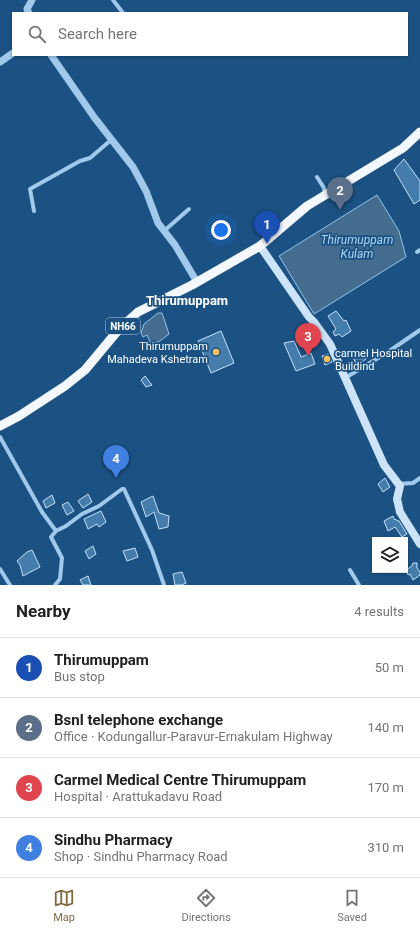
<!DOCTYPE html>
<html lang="en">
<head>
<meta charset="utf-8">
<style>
	body { margin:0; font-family:Roboto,sans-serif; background:#f6f6f6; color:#202124 }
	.controls { position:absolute; right:12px; bottom:12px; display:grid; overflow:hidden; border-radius:0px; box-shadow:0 1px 3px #0004 }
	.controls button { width:36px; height:36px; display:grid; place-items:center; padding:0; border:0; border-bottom:1px solid #e0e0e0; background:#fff; color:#202124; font:20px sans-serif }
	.you { position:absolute; left:221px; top:230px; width:14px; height:14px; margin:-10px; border:3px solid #fff; border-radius:50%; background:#1a73e8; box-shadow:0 0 0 6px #1a73e833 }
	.badge { display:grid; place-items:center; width:26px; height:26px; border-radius:50%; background:#83683e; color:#fff; font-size:13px; font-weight:700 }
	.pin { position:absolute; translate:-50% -33px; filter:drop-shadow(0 1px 2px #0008) }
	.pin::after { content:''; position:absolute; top:21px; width:14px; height:12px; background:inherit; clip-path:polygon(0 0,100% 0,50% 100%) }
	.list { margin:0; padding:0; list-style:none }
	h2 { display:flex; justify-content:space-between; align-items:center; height:52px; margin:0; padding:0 16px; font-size:17px }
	h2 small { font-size:13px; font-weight:400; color:#757577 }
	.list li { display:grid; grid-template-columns:26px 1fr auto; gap:12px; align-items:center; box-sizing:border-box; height:60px; padding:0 16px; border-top:1px solid #e0e0e0 }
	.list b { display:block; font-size:15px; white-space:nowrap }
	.list p { margin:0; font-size:13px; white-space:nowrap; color:#757577 }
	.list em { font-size:13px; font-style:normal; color:#757577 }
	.icon { flex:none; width:22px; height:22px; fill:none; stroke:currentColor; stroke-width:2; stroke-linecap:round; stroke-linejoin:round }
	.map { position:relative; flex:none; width:420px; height:585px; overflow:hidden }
	.search { position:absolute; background:#fff; box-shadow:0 1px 3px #0004; left:12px; right:12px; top:12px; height:44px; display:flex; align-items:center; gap:10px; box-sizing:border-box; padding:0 14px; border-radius:0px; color:#757577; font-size:15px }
	.sheet { height:292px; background:#fff }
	nav { display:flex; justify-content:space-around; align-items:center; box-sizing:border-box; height:56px; border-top:1px solid #e0e0e0; background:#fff; font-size:11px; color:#757577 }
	nav a { display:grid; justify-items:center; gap:2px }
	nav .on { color:#83683e }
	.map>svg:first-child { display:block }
	.water { fill:#436c8f; stroke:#93c5ed }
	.building { fill:#447cac; stroke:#c5e1f8 }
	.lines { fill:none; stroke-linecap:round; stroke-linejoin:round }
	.minor { stroke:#a0c9eb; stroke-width:4 }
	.tertiary { stroke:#a0c9eb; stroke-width:7 }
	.secondary { stroke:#cce3f8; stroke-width:8 }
	.trunk { stroke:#f2f8fe; stroke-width:9 }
	.poi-dot { fill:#fcbf5d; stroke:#1b5283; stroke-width:1.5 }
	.labels { text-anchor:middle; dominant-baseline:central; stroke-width:3.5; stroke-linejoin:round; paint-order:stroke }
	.shield { fill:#1b5283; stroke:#bbcbda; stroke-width:1 }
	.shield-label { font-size:10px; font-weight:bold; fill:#fff }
	.poi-label { font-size:11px; fill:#fff; stroke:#1b5283; text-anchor:end }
	.water-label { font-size:12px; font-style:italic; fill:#acd3f2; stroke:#1b5283 }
	.quarter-label { font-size:13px; font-weight:bold; fill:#fff; stroke:#1b5283 }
</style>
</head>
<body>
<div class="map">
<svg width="420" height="585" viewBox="0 0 420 585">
	<rect width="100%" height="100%" fill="#1b5283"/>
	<path class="water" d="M 377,195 L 399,231 L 406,257 L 314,314 L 279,256 Z
		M 158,313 L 162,313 L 169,334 L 160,341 L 151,344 L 147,335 L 143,337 L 141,333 L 144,324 Z"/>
	<path class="building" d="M 404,159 L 420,181 L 420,200 L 414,204 L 394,170 Z
		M 336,311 L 344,321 L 346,320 L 351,331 L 342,337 L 339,334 L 335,336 L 333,332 L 336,329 L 328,316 Z
		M 221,331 L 234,363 L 211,373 L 198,341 Z
		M 294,341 L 301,357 L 311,353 L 315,364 L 296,371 L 284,343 Z
		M 364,351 L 367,358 L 357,366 L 353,357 Z
		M 328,354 L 332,362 L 325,365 L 322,356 Z
		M 145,376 L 152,385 L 146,387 L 141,380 Z
		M 385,478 L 390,487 L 383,492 L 378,484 Z
		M 88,494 L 92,502 L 83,508 L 78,501 Z
		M 52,495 L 55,503 L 46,508 L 43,501 Z
		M 153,496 L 159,513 L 169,516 L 168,527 L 159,529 L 154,512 L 146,517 L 141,502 Z
		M 68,502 L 74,511 L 67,515 L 62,505 Z
		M 101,511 L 106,522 L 99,527 L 97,524 L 88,529 L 84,519 Z
		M 393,516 L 394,519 L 399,521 L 407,534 L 402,537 L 395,527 L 388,531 L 384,521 Z
		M 93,546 L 96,554 L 89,559 L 85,551 Z
		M 135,548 L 138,557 L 127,561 L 123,551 Z
		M 32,550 L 40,567 L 23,576 L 20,565 L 17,561 L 27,552 Z
		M 413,563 L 417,563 L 417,568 L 420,572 L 420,575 L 413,580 L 410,574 L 408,575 L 406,570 L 412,566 Z
		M 182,572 L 186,583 L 182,585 L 175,585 L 173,574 Z
		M 88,576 L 91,585 L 83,585 L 80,580 Z"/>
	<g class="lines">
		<path class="minor" d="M 113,0 L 123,13
			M 317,177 L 324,188 L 325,195
			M 34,211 L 30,189 L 80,161 L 90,158 L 111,140
			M 164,231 L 189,209
			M 417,252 L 420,250
			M 345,378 L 388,352 L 420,330
			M 0,437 L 42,512 L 56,531 L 66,526 L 82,514 L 99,506 L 122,489 L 124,489 L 152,550 L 164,585
			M 398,484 L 413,483 L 420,478
			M 0,569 L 10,585
			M 350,570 L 359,585
			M 55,585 L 60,579 L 62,558 L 51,537 L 56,531"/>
		<path class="tertiary" d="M 29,13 L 27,9 L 32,0
			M 51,55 L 94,117 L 133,167 L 146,191 L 158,223 L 175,245 L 197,282
			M 0,62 L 13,53"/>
		<path class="secondary" d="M 260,246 L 309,317 L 314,322 L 330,344 L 384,465 L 400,486 L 397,499 L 400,512 L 420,544"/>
		<path class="trunk" d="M 0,426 L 19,416 L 65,386 L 85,370 L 120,328 L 138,312 L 192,285 L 260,246 L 307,206 L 403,148 L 420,132"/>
	</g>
	<g class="poi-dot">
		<circle cx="216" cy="352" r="4"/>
		<circle cx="327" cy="359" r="4"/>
	</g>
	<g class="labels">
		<rect class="shield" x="106" y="318" width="34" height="16" rx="3"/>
		<g class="shield-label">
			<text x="123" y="326">NH66</text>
		</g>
		<g class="poi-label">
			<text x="208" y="346">Thirumuppam<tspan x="208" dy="13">Mahadeva Kshetram</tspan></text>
			<text x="335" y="353" text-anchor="start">carmel Hospital<tspan x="335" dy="13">Buildind</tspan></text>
		</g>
		<g class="water-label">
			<text x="357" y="240">Thirumuppam<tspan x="357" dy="14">Kulam</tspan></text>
		</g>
		<g class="quarter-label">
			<text x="187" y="300">Thirumuppam</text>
		</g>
	</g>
</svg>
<div class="controls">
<button><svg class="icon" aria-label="layers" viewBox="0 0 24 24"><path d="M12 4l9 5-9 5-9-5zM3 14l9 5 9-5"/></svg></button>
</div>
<div class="you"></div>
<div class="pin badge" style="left:267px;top:244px;background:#1a4fb4">1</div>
<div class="pin badge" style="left:340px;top:210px;background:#5c6f8a">2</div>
<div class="pin badge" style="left:308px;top:356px;background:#e0444e">3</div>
<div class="pin badge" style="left:116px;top:478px;background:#3f7fe0">4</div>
<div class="search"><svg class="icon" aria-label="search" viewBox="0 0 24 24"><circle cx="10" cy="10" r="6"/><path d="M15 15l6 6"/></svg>Search here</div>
</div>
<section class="sheet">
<h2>Nearby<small>4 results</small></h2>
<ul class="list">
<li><span class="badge" style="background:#1a4fb4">1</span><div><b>Thirumuppam</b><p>Bus stop</p></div><em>50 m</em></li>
<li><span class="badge" style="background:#5c6f8a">2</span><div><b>Bsnl telephone exchange</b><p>Office · Kodungallur-Paravur-Ernakulam Highway</p></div><em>140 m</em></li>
<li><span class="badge" style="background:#e0444e">3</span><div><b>Carmel Medical Centre Thirumuppam</b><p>Hospital · Arattukadavu Road</p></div><em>170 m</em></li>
<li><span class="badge" style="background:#3f7fe0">4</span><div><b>Sindhu Pharmacy</b><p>Shop · Sindhu Pharmacy Road</p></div><em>310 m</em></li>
</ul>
</section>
<nav>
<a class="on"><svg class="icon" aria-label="map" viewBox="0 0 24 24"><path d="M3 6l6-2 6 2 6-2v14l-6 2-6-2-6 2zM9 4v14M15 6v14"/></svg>Map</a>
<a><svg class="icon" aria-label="directions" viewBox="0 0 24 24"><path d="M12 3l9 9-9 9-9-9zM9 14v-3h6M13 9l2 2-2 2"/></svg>Directions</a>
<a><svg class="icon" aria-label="saved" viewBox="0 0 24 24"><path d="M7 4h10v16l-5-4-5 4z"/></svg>Saved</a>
</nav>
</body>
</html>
